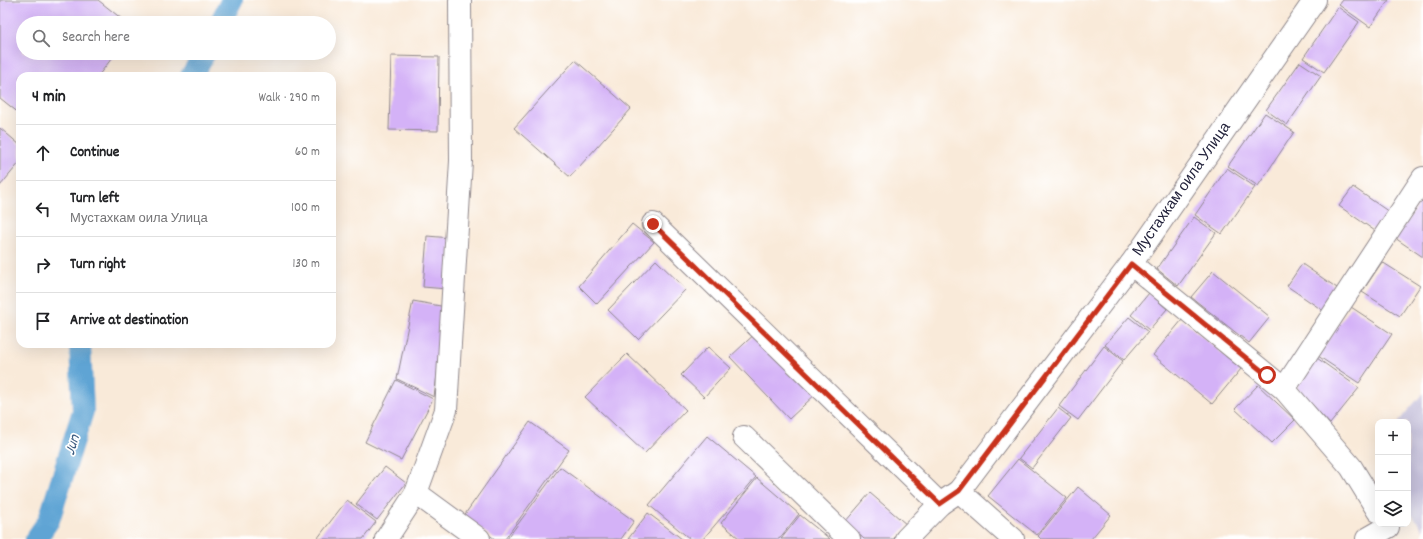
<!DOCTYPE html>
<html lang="en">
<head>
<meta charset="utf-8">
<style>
	body { margin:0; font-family:Dekko,sans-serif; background:#f6f6f6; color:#202124 }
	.controls { position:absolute; right:12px; bottom:12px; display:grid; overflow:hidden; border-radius:8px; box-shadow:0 4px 16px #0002 }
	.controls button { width:36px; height:36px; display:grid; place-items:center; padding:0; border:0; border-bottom:1px solid #e0e0e0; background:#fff; color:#202124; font:20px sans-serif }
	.stop { position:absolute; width:12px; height:12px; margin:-9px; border:3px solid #c8321e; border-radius:50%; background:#fff }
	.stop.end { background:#c8321e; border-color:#fff; box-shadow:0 1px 4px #0008 }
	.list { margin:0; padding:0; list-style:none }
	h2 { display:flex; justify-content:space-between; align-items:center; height:52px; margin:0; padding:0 16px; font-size:17px }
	h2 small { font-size:13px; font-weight:400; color:#757577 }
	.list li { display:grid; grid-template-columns:26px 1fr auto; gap:12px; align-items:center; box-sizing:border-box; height:56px; padding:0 16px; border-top:1px solid #e0e0e0 }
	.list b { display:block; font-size:15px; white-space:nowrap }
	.list p { margin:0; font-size:13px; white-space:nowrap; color:#757577 }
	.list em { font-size:13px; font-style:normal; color:#757577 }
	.icon { flex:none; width:22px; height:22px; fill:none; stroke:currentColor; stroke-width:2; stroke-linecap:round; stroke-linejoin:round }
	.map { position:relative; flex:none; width:1423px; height:539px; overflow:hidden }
	.search { position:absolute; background:#fff; box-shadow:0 4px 16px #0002; left:16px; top:16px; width:320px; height:44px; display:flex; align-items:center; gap:10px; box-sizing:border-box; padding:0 14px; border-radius:22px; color:#757577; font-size:15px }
	.panel { position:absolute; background:#fff; box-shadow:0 4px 16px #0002; left:16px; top:72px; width:320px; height:276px; border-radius:12px }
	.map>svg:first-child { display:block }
	.industrial { fill:#c5c0da }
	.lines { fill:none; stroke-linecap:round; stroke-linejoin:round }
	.canal { stroke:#5fa4d4; stroke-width:22 }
	.building { fill:#d4b2f7 }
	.minor-casing { stroke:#8e868a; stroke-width:24 }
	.minor { stroke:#fff; stroke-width:22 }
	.route { stroke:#c8321e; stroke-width:5 }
	.labels { text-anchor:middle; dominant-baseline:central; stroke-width:3.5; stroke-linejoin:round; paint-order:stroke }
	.street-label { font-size:15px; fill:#22223b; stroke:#fff }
	.water-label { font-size:16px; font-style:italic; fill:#3d5c80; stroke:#fff }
</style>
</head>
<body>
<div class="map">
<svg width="1423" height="539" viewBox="0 0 1423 539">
	<rect width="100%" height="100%" fill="#fff"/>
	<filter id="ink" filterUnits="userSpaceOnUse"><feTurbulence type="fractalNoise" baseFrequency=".025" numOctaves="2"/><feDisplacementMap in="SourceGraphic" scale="8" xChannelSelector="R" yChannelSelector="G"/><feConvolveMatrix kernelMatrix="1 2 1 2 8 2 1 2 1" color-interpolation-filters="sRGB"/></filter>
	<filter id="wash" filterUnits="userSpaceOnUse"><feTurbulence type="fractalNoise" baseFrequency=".012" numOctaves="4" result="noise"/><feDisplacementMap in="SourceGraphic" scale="16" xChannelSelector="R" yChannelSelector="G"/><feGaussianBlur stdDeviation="0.9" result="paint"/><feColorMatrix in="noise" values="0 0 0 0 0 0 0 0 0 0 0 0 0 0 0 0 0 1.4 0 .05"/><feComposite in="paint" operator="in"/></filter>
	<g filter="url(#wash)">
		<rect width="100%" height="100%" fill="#f9ead9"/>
		<path class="industrial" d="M 1423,393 L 1423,530 L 1408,509 L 1408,422 L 1398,422 Z"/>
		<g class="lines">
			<path class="canal" d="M 220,23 L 232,0
				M 191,76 L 205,53
				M 36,539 L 49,520 L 83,411 L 80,344"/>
		</g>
		<g id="blocks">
			<path class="building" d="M 0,0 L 98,0 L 127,23 L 23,23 L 23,53 L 116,53 L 98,76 L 20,76 L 20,114 L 0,98 Z
				M 1343,0 L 1389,0 L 1370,27 L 1339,5 Z
				M 1338,7 L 1359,22 L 1324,72 L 1303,58 Z
				M 391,56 L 439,57 L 438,131 L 389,130 Z
				M 575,60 L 631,109 L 570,177 L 514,128 Z
				M 1300,62 L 1321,76 L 1287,125 L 1266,110 Z
				M 1265,113 L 1294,132 L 1258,186 L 1228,166 Z
				M 0,128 L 20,145 L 20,162 L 0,186 Z
				M 1227,168 L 1255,187 L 1222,234 L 1195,215 Z
				M 1353,187 L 1392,214 L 1378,233 L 1339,206 Z
				M 1423,199 L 1423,257 L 1395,238 Z
				M 1194,217 L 1216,233 L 1178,286 L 1157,269 Z
				M 632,224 L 654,242 L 597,304 L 579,286 Z
				M 427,236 L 451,238 L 447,289 L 423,287 Z
				M 656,260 L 686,289 L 638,339 L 608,310 Z
				M 1382,262 L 1420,286 L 1400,316 L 1362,292 Z
				M 1302,264 L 1340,290 L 1325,312 L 1287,286 Z
				M 1213,271 L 1270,317 L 1249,343 L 1191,297 Z
				M 1149,293 L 1167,309 L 1149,330 L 1131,315 Z
				M 413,301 L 446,307 L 434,397 L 397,379 Z
				M 1351,307 L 1392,334 L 1359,383 L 1318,356 Z
				M 1129,317 L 1148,332 L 1124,360 L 1105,345 Z
				M 1182,320 L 1241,369 L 1212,404 L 1153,355 Z
				M 759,330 L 818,392 L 789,419 L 730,357 Z
				M 1104,346 L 1123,361 L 1078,420 L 1059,406 Z
				M 708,347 L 731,368 L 704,397 L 681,375 Z
				M 627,354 L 686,410 L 645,453 L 585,397 Z
				M 1317,358 L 1359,388 L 1330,424 L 1297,388 Z
				M 396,380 L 433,399 L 401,460 L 365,442 Z
				M 1258,385 L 1295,420 L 1272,443 L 1235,409 Z
				M 1058,408 L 1071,418 L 1032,468 L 1019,458 Z
				M 530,422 L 569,450 L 505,539 L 495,539 L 463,517 Z
				M 707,436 L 756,477 L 703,539 L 690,539 L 649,505 Z
				M 1018,459 L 1067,498 L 1037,535 L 988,496 Z
				M 385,467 L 406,483 L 377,520 L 356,504 Z
				M 560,467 L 634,521 L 621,539 L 507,539 Z
				M 757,478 L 799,514 L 779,539 L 740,539 L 721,523 Z
				M 1078,487 L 1111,515 L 1091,539 L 1041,539 L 1038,536 Z
				M 870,493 L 907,525 L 895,539 L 864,539 L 845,522 Z
				M 347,500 L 376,522 L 363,539 L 317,539 Z
				M 648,513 L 682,539 L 628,539 Z
				M 800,515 L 830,539 L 781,539 Z"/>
		</g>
	</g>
	<g filter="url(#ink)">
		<use href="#blocks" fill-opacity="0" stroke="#8e868a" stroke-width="1"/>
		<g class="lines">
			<defs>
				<g id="minor">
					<path d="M 653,224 L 940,504"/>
					<path d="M 1131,264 L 1284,389 L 1351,467 L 1378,511"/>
					<path d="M 1284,389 L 1423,178"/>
					<path d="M 744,437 L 849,539"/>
					<path d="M 959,491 L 1013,539"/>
					<path d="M 416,493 L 479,539"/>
					<path d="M 386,539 L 416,493 L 446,410 L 461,161 L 460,0"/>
					<path id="s1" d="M 906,539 L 940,504 L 959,491 L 1131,264 L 1315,0"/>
					<path d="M 1367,539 L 1388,527"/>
				</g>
			</defs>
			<use href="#minor" class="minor-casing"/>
			<use href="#minor" class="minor"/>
		</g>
	</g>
	<g class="lines" filter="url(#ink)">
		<path class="route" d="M 653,224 L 940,504 L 959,491 L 1131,264 L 1267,375"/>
	</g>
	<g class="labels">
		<g class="street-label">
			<text stroke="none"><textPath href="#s1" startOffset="447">Мустахкам оила Улица</textPath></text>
		</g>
		<g class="water-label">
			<text transform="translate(73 445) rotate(-73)">Jun</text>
		</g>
	</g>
</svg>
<div class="controls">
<button>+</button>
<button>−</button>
<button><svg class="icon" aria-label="layers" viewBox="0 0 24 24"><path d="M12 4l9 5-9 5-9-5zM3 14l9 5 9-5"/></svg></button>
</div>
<div class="stop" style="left:1267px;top:375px"></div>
<div class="stop end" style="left:653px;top:224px"></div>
<div class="search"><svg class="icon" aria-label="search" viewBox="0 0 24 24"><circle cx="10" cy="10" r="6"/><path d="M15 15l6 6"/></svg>Search here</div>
<section class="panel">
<h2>4 min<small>Walk · 290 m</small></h2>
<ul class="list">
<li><svg class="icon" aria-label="ahead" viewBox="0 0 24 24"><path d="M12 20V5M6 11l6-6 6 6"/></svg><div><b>Continue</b></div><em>60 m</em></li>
<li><svg class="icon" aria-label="left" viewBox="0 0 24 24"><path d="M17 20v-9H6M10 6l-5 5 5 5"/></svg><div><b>Turn left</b><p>Мустахкам оила Улица</p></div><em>100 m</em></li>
<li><svg class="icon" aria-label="right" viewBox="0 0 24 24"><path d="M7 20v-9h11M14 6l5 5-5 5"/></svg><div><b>Turn right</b></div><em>130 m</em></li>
<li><svg class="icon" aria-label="arrive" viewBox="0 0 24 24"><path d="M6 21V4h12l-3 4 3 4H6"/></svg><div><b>Arrive at destination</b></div></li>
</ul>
</section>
</div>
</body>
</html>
